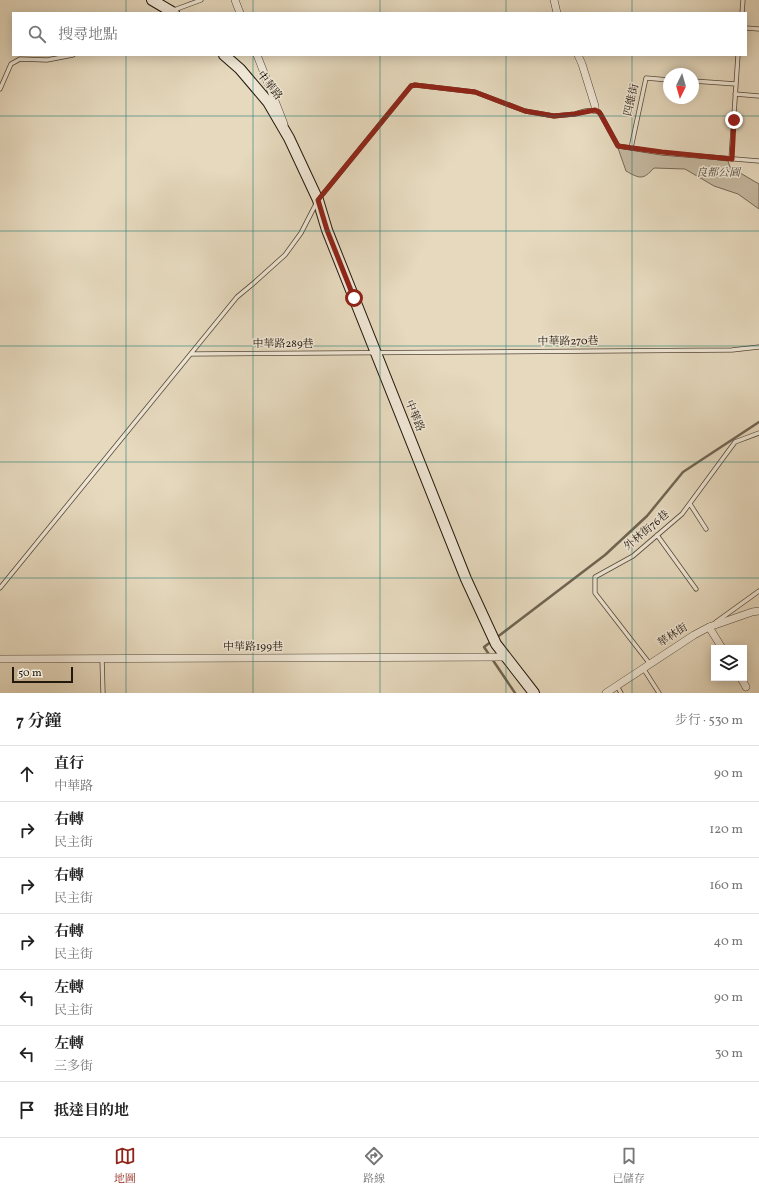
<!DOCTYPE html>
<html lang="zh-TW">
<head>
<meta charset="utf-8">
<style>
	body { margin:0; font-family:Vollkorn,"Noto Serif TC",serif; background:#f2f2f2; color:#222 }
	.controls { position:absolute; right:12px; bottom:12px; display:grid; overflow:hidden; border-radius:0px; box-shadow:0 2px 10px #0003 }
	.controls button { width:36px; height:36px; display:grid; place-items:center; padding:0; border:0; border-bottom:1px solid #e0e0e0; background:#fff; color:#222; font:20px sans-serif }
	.compass { position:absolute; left:663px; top:68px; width:36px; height:36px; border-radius:50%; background:#fff; box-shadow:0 2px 10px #0003; rotate:185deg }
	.scale { position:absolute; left:12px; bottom:10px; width:61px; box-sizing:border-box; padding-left:4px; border:2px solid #22180b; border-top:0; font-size:11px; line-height:14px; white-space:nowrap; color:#22180b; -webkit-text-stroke:3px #efe6d5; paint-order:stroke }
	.stop { position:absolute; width:12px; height:12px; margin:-9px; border:3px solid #8f2418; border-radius:50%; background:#fff }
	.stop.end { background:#8f2418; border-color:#fff; box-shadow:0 1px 4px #0008 }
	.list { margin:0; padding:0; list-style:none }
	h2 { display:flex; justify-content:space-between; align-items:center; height:52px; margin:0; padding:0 16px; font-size:17px }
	h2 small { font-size:13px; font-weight:400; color:#767676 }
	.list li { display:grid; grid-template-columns:26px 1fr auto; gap:12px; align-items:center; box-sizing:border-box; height:56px; padding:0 16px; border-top:1px solid #e0e0e0 }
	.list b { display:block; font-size:15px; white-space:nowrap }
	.list p { margin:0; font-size:13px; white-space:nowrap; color:#767676 }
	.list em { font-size:13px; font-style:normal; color:#767676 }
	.icon { flex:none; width:22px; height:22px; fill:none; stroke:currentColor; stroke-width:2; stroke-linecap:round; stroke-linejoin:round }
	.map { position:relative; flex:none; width:759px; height:693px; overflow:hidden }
	.search { position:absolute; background:#fff; box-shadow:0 2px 10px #0003; left:12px; right:12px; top:12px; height:44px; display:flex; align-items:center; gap:10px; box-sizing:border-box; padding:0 14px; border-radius:0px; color:#767676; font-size:15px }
	.sheet { height:444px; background:#fff }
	nav { display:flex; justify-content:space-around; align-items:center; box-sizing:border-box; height:56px; border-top:1px solid #e0e0e0; background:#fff; font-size:11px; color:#767676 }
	nav a { display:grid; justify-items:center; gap:2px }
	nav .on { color:#8f2418 }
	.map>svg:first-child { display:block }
	.green { fill:#c5b8a0; stroke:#746856 }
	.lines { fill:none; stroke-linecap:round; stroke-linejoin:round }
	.stream { stroke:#6f6452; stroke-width:2.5 }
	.lane-casing { stroke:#534838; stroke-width:5 }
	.street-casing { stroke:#534838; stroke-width:8 }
	.secondary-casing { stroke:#22180b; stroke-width:12 }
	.lane { stroke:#efe6d5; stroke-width:3.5 }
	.street { stroke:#efe6d5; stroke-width:7 }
	.secondary { stroke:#efe6d5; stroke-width:10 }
	.route { stroke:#8f2418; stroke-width:5 }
	.grid { fill:none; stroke:#0f766e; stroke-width:1; stroke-opacity:0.55 }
	.labels { text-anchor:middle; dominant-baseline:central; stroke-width:3; stroke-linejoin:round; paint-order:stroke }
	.street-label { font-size:11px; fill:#22180b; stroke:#efe6d5 }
	.park-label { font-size:11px; font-style:italic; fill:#534838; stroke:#efe6d5 }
</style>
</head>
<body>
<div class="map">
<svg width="759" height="693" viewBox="0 0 759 693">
	<rect width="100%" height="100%" fill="#e6d9be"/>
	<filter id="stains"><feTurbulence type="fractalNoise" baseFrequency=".005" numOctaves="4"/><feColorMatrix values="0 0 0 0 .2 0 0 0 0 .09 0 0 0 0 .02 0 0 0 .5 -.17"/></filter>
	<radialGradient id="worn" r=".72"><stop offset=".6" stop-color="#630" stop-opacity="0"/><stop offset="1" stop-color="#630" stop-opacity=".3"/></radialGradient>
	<path class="green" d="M 618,148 L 728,161 L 730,167 L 759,184 L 759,209 L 738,194 L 714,186 L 685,169 L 654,168 C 643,180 640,179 626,171 Z"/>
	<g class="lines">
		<path class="stream" d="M 496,638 L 605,555 L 647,516 L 683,472 L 759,422
			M 492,641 L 484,647 L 515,693"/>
		<defs>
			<path id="lane" d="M 174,10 L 201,0
				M 742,13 L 743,0
				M 746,28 L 759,29
				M 693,81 L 736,84
				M 0,89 L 11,64 L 20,59 L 47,60 L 73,55
				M 735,94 L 759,96
				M 631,148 L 646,78 L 669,80
				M 731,159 L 738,55
				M 191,354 L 732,350 L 759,347
				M 690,504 L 706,529
				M 657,535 L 696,589
				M 0,588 L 237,297 L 255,282 L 285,255 L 301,233 L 318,200 L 411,86 L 415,85 L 475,92 L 525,111 L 554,116 L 575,114 L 585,111 L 595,110 L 599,112 L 601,115 L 618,146 L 662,153 L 759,161
				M 716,622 L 759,591
				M 102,658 L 103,693
				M 650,664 L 595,593 L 595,577 L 633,556 L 682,514 L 735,442 L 759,433
				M 643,668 L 659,693
				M 617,686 L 621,693"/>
			<path id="street" d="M 235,0 L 240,13
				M 554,0 L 557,13
				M 257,55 L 284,124
				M 578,55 L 582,64 L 595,106 L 595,110
				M 709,627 L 722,648
				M 0,659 L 506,657
				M 741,678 L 746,687
				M 606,693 L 694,635 L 709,627 L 752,612 L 759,611"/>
			<path id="secondary" d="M 152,0 L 174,13
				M 224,55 L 240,69 L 268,102 L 289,138 L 318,200 L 327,230 L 466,579 L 496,644 L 534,693"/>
		</defs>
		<use href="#lane" class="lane-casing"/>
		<use href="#street" class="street-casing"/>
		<use href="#secondary" class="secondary-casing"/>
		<use href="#lane" class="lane"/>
		<use href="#street" class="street"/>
		<use href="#secondary" class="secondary"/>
	</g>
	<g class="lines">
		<path class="route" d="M 354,298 L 327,230 L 318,200 L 411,86 L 415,85 L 475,92 L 525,111 L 554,116 L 575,114 L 595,110 L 599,112 L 601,115 L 618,146 L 662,152 L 732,159 L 734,120"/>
	</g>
	<path class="grid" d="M 126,0 L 126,13M 253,0 L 253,13M 380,0 L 380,13M 506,0 L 506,13M 632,0 L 632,13M 126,55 L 126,693M 253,55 L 253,693M 380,55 L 380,693M 506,55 L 506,693M 632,55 L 632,693M 0,116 L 759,116M 0,231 L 759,231M 0,346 L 759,346M 0,462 L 759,462M 0,578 L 759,578"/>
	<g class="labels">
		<g class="street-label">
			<text transform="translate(269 86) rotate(52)">中華路</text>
			<text transform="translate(632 100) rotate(-77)">四維街</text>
			<text transform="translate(568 342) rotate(-1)">中華路270巷</text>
			<text x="283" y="344">中華路289巷</text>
			<text transform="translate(414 416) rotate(68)">中華路</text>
			<text transform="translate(647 531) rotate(-40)">外林街76巷</text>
			<text transform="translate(673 636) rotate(-33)">華林街</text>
			<text x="253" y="647">中華路199巷</text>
		</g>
		<g class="park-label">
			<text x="718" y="173">良都公園</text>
		</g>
	</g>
	<rect width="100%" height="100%" filter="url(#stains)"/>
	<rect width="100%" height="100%" fill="url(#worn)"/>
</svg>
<div class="controls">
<button><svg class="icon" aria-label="layers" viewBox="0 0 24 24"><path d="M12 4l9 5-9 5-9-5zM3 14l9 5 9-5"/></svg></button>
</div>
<svg class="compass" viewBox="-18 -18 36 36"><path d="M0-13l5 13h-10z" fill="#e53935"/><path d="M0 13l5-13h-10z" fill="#767676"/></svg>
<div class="scale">50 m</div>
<div class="stop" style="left:354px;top:298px"></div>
<div class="stop end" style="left:734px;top:120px"></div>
<div class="search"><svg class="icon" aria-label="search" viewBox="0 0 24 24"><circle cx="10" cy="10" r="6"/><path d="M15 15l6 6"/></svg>搜尋地點</div>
</div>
<section class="sheet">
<h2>7 分鐘<small>步行 · 530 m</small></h2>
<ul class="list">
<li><svg class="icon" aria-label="ahead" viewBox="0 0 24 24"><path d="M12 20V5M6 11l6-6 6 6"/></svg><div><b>直行</b><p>中華路</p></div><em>90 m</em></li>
<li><svg class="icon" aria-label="right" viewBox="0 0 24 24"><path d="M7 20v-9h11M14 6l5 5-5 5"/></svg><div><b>右轉</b><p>民主街</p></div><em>120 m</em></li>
<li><svg class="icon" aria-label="right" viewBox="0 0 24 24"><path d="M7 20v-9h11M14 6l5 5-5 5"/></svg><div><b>右轉</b><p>民主街</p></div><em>160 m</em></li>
<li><svg class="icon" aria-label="right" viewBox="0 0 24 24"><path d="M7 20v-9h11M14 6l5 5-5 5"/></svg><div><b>右轉</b><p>民主街</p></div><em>40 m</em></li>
<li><svg class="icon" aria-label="left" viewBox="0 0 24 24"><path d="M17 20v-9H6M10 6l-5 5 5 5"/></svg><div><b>左轉</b><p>民主街</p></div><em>90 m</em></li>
<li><svg class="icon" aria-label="left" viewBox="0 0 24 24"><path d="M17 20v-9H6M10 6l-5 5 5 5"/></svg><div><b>左轉</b><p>三多街</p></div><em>30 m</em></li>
<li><svg class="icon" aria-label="arrive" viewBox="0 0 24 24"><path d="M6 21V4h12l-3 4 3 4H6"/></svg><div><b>抵達目的地</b></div></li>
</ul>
</section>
<nav>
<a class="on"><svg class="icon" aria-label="map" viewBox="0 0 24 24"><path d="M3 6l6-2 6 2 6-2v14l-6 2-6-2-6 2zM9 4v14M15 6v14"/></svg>地圖</a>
<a><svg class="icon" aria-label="directions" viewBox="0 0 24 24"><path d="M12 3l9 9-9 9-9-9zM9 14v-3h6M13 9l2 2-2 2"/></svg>路線</a>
<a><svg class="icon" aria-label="saved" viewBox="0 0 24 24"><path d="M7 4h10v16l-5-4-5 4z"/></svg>已儲存</a>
</nav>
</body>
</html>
